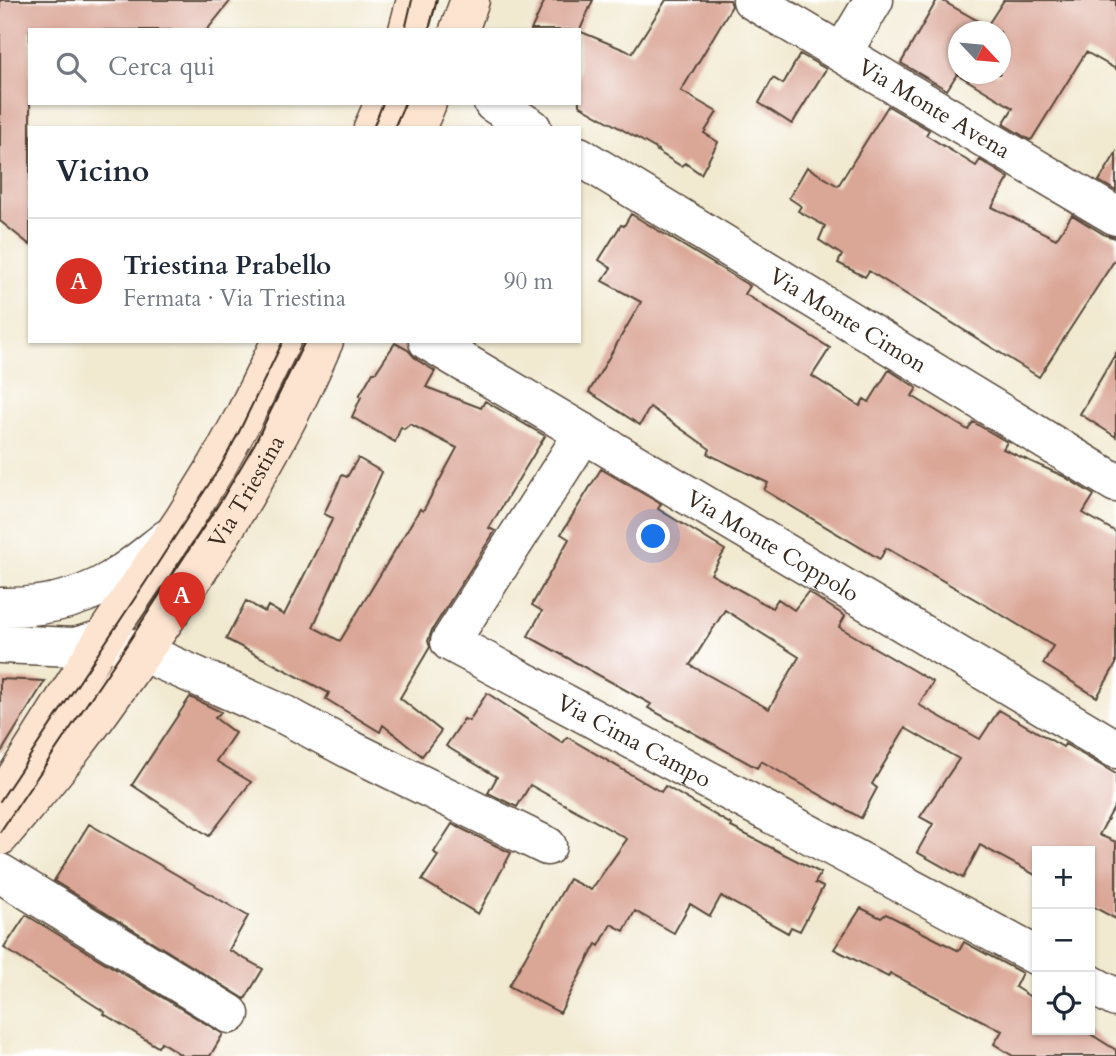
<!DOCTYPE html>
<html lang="it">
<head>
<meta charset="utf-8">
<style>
	body { margin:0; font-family:Cardo,serif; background:#f6f6f7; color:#1f2937 }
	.controls { position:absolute; right:21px; bottom:21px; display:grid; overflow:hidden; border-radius:0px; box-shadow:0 2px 5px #0004 }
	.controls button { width:63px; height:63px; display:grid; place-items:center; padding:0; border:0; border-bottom:2px solid #e0e1e3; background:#fff; color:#1f2937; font:35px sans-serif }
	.compass { position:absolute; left:948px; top:21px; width:63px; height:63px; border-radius:50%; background:#fff; box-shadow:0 2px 5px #0004; rotate:116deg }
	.you { position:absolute; left:654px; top:537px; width:24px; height:24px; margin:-18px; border:5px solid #fff; border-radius:50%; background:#1a73e8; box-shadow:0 0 0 10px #1a73e833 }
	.badge { display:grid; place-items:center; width:46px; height:46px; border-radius:50%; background:#d93025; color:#fff; font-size:23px; font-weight:700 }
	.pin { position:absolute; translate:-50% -58px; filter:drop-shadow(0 2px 4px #0008) }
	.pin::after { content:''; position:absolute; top:37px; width:24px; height:21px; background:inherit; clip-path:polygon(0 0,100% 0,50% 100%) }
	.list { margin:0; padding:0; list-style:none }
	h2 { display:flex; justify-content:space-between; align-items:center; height:91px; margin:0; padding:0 28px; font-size:30px }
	h2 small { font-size:23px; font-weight:400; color:#747a83 }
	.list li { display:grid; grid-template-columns:46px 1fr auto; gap:21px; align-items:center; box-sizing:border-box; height:126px; padding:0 28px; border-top:2px solid #e0e1e3 }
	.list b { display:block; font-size:26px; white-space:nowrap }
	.list p { margin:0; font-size:23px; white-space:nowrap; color:#747a83 }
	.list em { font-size:23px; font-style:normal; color:#747a83 }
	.icon { flex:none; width:38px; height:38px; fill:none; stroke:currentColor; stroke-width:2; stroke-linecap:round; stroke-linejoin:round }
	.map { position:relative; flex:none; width:1116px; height:1056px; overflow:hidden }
	.search { position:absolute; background:#fff; box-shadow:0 2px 5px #0004; left:28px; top:28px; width:553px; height:77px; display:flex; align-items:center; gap:18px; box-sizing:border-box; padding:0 24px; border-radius:0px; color:#747a83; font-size:26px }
	.panel { position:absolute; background:#fff; box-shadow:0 2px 5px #0004; left:28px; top:126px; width:553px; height:217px; border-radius:0px }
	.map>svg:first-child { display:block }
	.building { fill:#daa696; fill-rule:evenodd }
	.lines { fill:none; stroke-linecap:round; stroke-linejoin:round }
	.street-casing { stroke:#564739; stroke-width:41 }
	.secondary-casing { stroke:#564739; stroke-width:41 }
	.street { stroke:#fff; stroke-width:38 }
	.secondary { stroke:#fde4d0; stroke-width:38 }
	.tram { stroke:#3b2a1e; stroke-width:2 }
	.labels { text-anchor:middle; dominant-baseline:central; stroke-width:5; stroke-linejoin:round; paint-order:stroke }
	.street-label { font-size:23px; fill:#3b2a1e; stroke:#fff }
</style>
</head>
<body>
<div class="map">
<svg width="1116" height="1056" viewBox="0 0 1116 1056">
	<rect width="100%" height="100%" fill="#fff"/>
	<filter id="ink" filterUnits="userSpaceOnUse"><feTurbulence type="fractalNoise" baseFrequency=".0143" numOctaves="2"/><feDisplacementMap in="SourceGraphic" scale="14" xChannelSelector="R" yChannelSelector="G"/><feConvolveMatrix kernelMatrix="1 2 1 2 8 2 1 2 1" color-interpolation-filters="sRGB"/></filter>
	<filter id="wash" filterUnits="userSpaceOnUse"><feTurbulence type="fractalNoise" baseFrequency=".00686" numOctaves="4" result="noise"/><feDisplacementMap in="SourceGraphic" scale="28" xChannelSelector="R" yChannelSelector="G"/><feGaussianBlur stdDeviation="1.57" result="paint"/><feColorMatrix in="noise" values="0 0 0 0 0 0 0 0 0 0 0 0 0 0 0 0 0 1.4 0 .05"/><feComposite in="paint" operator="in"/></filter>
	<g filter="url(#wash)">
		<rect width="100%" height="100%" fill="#f1e9d0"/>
		<g id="blocks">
			<path class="building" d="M 0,0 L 231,0 L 207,30 L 30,30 L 30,245 L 0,221 Z
				M 545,0 L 593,0 L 580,30 L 531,30 Z
				M 666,0 L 730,0 L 732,6 L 681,91 L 717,112 L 704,133 L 718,142 L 701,174 L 685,163 L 681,166 L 657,151 L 658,150 L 579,105 L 579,31 L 632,53 Z
				M 937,0 L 941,0 L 987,26 L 1004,0 L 1116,0 L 1116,69 L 1086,52 L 1032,139 L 1030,140 L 1003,124 L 1013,108 L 957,74 L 947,90 L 901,63 ZM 958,32 L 1000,32 L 1000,74 L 958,74 Z
				M 800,54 L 826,69 L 792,124 L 759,103 L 773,78 L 783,84 Z
				M 888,106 L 929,130 L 926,135 L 976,166 L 980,160 L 1009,178 L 992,207 L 1056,239 L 1072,215 L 1105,235 L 1116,238 L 1116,258 L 1039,377 L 869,271 L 865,277 L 838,263 L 842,255 L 819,240 L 825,226 L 798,211 L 801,206 L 789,198 L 807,167 L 838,186 Z
				M 1116,153 L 1116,191 L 1099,181 Z
				M 631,214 L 750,286 L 745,294 L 830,348 L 812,376 L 860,406 L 864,399 L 869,402 L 889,370 L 917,388 L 912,396 L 968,430 L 973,422 L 1007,442 L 1003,449 L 1063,476 L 1094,495 L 1083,513 L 1116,532 L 1116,664 L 1097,697 L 1043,664 L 1053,646 L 997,612 L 886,548 L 880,559 L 764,490 L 768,483 L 708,454 L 710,449 L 650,407 L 640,425 L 589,392 L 641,302 L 602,281 L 611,268 L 599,260 L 621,225 L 624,226 Z
				M 395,343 L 408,350 L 417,360 L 435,371 L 426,387 L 481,408 L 485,401 L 545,436 L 489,528 L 495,531 L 432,630 L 428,641 L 430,647 L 400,698 L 441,731 L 422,756 L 383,725 L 380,732 L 326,699 L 329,693 L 226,639 L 246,601 L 265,612 L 268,606 L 284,615 L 333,518 L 324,514 L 342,475 L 347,477 L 358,458 L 382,472 L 313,627 L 340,641 L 420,509 L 423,511 L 457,448 L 410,424 L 404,429 L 401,427 L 395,442 L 352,417 L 361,397 L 359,396 L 373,372 L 376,372 Z
				M 1116,353 L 1116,437 L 1080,414 Z
				M 601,469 L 661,504 L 658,509 L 725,550 L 711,574 L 772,608 L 778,599 L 794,610 L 808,592 L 845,616 L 839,627 L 933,682 L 919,705 L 980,739 L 999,710 L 1063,747 L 1065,744 L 1116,774 L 1116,804 L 1099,835 L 1116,842 L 1116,919 L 1090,905 L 1090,851 L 1037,851 L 1037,876 L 980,845 L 963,878 L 917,852 L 933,824 L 920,817 L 959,759 L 905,728 L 872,784 L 877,788 L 861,818 L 761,761 L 757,768 L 648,708 L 651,704 L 528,636 L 542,611 L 532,605 L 569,539 L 561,534 ZM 725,610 L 799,657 L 769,709 L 690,665 Z
				M 0,679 L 45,681 L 0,754 Z
				M 487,693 L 563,743 L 567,737 L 661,792 L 665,786 L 732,825 L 731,827 L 821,873 L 815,883 L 823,887 L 800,931 L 791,927 L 788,933 L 721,896 L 710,916 L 690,904 L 674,933 L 635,911 L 624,931 L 611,924 L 599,946 L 596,944 L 560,1013 L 509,986 L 569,879 L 591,890 L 627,839 L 530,785 L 517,807 L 488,793 L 497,777 L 446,746 L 464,719 L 469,721 Z
				M 190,697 L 221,712 L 215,718 L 235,733 L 216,761 L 251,782 L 209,836 L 132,785 Z
				M 89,824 L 248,916 L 229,950 L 263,969 L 245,999 L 54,881 Z
				M 452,824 L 511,853 L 478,914 L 422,880 L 438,856 L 434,852 Z
				M 861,908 L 881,918 L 886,914 L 959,951 L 964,942 L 1022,973 L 1015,987 L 1037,1001 L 1037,1030 L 1084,1030 L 1116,1050 L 1116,1056 L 1013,1056 L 994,1044 L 1002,1031 L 890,973 L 888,977 L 834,949 Z
				M 26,915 L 223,1034 L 210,1056 L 183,1056 L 161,1042 L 158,1047 L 104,1014 L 105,1012 L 4,948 Z"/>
		</g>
	</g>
	<g filter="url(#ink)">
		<use href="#blocks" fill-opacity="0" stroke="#564739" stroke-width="2"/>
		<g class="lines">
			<defs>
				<g id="street">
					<path id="s1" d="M 752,0 L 1116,216"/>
					<path d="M 842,53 L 874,0"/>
					<path d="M 493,103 L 532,128"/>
					<path id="s2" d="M 579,156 L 1116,483"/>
					<path id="s3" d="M 428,341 L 1116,749"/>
					<path id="s4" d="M 584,433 L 450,642 L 1037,956"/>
					<path d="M 0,607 C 44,608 88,598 124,572 C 139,562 153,550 167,539"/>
					<path d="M 0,644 L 75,647 L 81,654 L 83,669"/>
					<path d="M 75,647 L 103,639 L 142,652 L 285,715 L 351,750 L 547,846"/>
					<path d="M 0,873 L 230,1014"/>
					<path d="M 1090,984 L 1116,998"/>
				</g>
				<g id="secondary">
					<path d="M 408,30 L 416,0"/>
					<path d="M 459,30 L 470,0"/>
					<path d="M 373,128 L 384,103"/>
					<path d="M 416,128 L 427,103"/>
					<path d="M 0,803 L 103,639 L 183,521 L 217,466 L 245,415 L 281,341"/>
					<path id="s5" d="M 0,836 C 25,806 51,776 75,745 C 105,707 131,667 159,628 C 222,537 280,443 324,341"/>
				</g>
			</defs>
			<use href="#street" class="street-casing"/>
			<use href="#secondary" class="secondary-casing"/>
			<use href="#street" class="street"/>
			<use href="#secondary" class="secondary"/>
			<path class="tram" d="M 405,30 L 412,0
				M 429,30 L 437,0
				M 373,128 L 383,103
				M 394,128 L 405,103
				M 0,801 L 147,580 L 220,467 L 238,434 L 283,341
				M 0,832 L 126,646 L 222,499 L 255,443 L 305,341"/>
		</g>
	</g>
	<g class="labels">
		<g class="street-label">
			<text stroke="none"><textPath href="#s1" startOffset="212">Via Monte Avena</textPath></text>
			<text stroke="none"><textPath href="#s2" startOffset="315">Via Monte Cimon</textPath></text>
			<text stroke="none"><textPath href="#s5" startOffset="424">Via Triestina</textPath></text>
			<text stroke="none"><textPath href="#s3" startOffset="401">Via Monte Coppolo</textPath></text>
			<text stroke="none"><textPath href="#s4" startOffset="457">Via Cima Campo</textPath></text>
		</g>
	</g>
</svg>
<div class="controls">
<button>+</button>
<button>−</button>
<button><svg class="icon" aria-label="locate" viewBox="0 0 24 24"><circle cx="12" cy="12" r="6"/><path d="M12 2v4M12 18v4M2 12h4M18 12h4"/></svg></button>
</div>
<svg class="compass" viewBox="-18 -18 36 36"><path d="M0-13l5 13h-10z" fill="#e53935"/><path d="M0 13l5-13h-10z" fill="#747a83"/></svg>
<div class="you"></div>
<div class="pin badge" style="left:182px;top:630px">A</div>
<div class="search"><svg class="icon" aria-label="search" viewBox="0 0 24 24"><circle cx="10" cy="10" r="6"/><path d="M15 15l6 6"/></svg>Cerca qui</div>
<section class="panel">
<h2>Vicino<small></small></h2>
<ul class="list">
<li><span class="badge">A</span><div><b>Triestina Prabello</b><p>Fermata · Via Triestina</p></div><em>90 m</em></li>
</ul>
</section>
</div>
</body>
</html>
